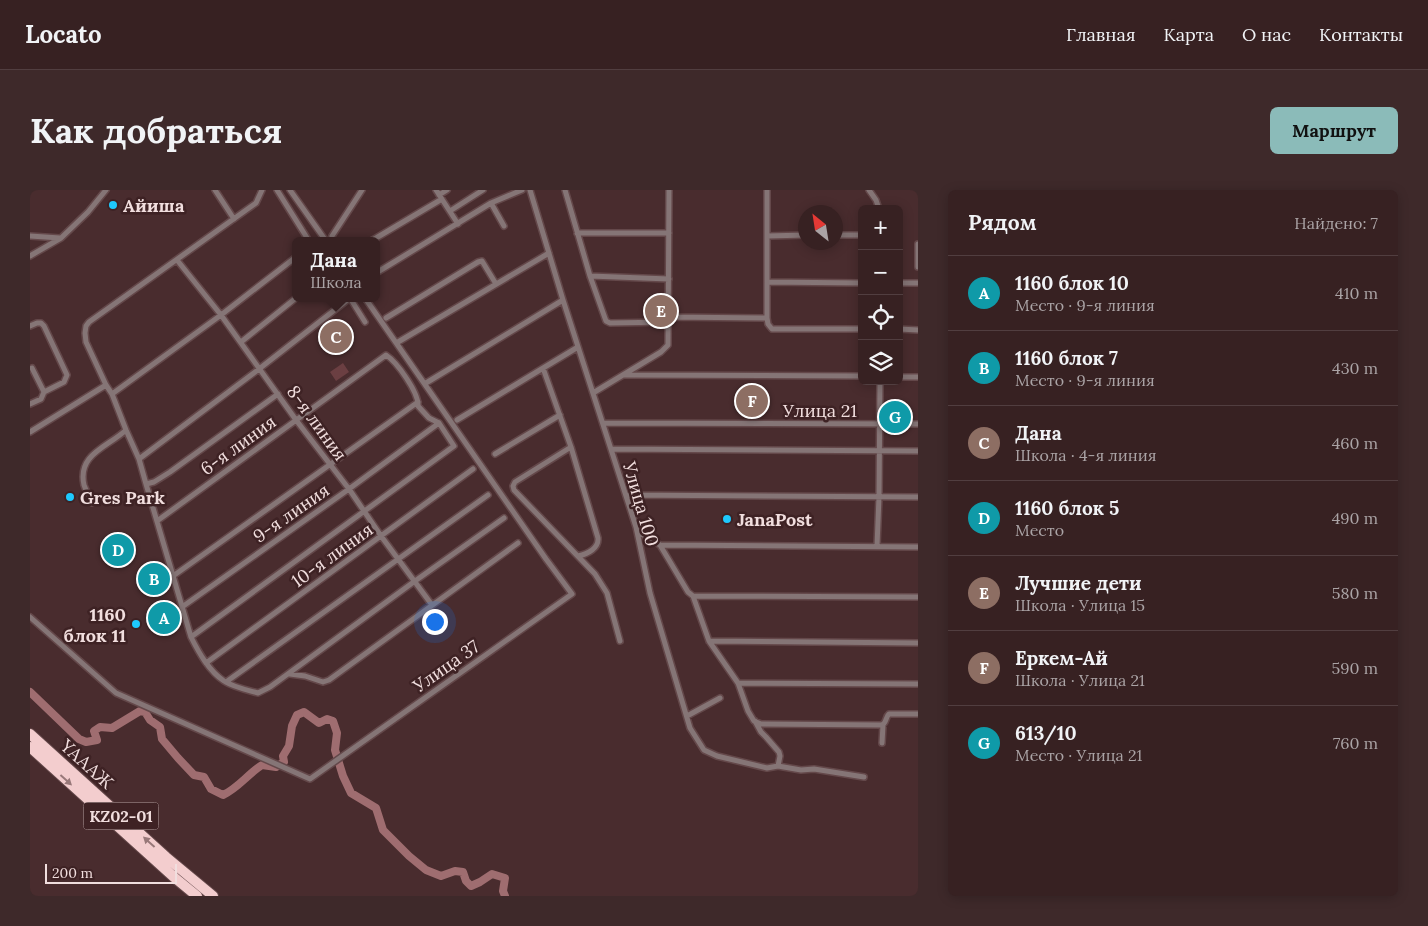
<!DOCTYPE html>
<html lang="ru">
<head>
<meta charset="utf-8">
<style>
	body { margin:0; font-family:Lora,serif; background:#3e292a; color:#f1f3f6 }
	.controls { position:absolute; right:15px; top:15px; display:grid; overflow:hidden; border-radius:8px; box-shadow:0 2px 12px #0003 }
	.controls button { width:45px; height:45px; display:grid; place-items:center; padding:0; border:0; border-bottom:1px solid #513e40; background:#372122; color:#f1f3f6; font:25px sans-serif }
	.compass { position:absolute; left:768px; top:15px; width:45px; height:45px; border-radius:50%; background:#372122; box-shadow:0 2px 12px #0003; rotate:330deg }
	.scale { position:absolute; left:15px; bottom:12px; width:132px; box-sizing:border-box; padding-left:5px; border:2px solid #f1dede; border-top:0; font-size:14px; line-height:18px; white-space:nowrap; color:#f1dede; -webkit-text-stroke:4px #3e2224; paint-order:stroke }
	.you { position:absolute; left:404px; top:431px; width:18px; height:18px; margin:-12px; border:4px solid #fff; border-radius:50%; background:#1a73e8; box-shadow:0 0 0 8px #1a73e833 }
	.badge { display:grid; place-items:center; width:32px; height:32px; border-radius:50%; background:#8bbbb9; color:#fff; font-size:16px; font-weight:700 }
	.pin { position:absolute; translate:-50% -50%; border:2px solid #fff; box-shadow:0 1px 5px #0006 }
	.popup { position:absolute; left:262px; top:47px; width:88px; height:65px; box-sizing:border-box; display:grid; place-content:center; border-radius:8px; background:#372122; filter:drop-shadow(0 1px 4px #0005); font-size:16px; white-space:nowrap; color:#aaa3a5 }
	.popup b { font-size:19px; color:#f1f3f6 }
	.popup::after { content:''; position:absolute; left:50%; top:100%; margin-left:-10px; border:10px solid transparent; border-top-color:#372122 }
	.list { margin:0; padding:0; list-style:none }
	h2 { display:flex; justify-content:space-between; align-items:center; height:65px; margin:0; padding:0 20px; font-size:21px }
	h2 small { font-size:16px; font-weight:400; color:#aaa3a5 }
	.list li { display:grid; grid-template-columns:32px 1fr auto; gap:15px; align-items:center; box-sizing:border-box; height:75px; padding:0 20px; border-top:1px solid #513e40 }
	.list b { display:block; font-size:19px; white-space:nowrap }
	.list p { margin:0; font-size:16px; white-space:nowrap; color:#aaa3a5 }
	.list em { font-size:16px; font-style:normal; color:#aaa3a5 }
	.icon { flex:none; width:28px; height:28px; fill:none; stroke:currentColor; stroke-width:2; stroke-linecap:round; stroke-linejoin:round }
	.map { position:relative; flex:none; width:888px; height:706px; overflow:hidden; border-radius:8px }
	header { display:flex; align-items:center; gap:30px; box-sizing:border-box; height:70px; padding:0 25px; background:#372122; border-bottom:1px solid #513e40 }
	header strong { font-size:24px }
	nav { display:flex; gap:28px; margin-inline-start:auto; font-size:18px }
	.intro { display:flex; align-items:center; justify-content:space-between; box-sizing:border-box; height:120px; padding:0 30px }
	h1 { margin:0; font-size:35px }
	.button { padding:12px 22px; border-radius:8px; background:#8bbbb9; color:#111; font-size:18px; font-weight:700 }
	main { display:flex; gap:30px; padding:0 30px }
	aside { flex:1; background:#372122; border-radius:8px; box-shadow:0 2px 12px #0003 }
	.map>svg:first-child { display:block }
	.green { fill:#6b3f42 }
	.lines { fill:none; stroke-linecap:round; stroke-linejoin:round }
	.river { stroke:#9f6d70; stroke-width:8 }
	.minor-casing { stroke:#64484a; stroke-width:8 }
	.motorway-casing { stroke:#64484a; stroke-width:12 }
	.minor { stroke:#857576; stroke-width:5 }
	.motorway { stroke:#f3cdce; stroke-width:10 }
	.oneway { fill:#987879 }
	.poi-dot { fill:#1ec9fd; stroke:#3e2224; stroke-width:2 }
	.labels { text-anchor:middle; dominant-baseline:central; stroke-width:5; stroke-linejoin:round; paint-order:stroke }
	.shield { fill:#3e2224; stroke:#bba6a6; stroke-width:1 }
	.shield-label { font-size:16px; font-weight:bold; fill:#f1dede }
	.poi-label { font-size:18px; font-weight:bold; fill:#f1dede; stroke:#3e2224; text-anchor:start }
	.street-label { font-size:18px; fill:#f1dede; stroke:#3e2224 }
</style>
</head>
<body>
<header>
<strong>Locato</strong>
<nav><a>Главная</a><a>Карта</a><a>О нас</a><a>Контакты</a></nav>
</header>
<div class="intro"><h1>Как добраться</h1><a class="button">Маршрут</a></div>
<main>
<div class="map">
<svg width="888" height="706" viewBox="0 0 888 706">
	<rect width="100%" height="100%" fill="#492c2e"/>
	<path class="green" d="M 313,173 L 319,182 L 306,191 L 300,182 Z"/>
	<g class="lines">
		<path class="river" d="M 0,502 L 49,549 L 56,552 L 67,550 L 64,541 L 70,537 L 82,538 L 110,521 L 115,522 L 120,530 L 130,537 L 132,549 L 148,568 L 164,585 L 174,587 L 181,599 L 193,605 C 207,599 218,584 232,575 L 246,577 L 254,572 L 253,566 L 259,556 L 262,536 L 267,525 L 274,522 L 289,533 L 297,529 L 303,531 L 307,543 L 305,560 L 313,586 L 321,603 L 346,618 L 353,640 L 379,666 L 396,680 L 411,686 L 425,681 L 433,682 L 436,691 L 441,696 L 450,692 L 462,684 L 475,688 L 473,701 L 475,706"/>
		<defs>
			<path id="minor" d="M 185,0 L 204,29
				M 232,0 L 226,13 L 59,132 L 56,136 L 55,143 L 56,152 L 76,195 L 82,204 L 96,240 L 109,269 L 116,294 L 124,292 L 140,282 L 248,204
				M 247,0 L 279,51
				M 260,0 L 296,51
				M 406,0 L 428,34
				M 500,0 L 533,110 L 606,337 L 620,403 L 660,538 L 674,560 L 687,566 L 737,578 L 748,576
				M 535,0 L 560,86 L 576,131 L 580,133 L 639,132
				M 839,0 L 846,10 L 849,19
				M 409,5 L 417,0
				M 461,13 L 474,36
				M 420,21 L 453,0
				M 547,43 L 639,43
				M 806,45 L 832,45
				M 0,46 L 30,48
				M 302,46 L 332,0
				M 737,46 L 776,45
				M 341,51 L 412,9
				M 0,66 L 31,48 L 58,22 L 76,0
				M 147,70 L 191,125 L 266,230 L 319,299 L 351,346 L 402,415
				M 888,77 L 888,54
				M 346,83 L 461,13 L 492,0
				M 560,86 L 639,89
				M 737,92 L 832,93
				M 869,93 L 888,93
				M 320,108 L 335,132
				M 639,127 L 737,128 L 738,134 L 742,139 L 832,139
				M 356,128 L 448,72 L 452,71 L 466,94
				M 737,128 L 737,0
				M 0,136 L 7,133 L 11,133 L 14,136 L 37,185 L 34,192 L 14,202 L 11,209 L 0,214
				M 869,139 L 888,140
				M 211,152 L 266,108
				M 368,152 L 519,63
				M 2,178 L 14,202
				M 513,178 L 541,257 L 568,348 C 569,358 558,364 548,366
				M 595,185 L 832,186
				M 869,187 L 888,187
				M 396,193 L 533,110
				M 563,203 L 631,162 L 638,155 L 639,0
				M 82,204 L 191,125 L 266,67
				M 427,230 L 548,157
				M 573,233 L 888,234
				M 0,242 L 76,195
				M 541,257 L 485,292 L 483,296 L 484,300 L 565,384 L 577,403 L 590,451
				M 581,259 L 888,261
				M 465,264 L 530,225
				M 109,269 L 229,179 L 320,108
				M 116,294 L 161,447 C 169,463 179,481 194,491 C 203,497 217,500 228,503 L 240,497 L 385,391 L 474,328
				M 596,305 L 888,307
				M 62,313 C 60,307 56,301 54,295 C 47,264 78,257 96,240
				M 127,331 L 356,165 C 367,172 389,203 388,216 L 399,228 L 409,233 L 424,256 L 161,447
				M 607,341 L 630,355 L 658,402 L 663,406 L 679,451 L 708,493 L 718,521 L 724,531 L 731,534 L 851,535 C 857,534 855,527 859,524 L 888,524
				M 630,355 L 888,357
				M 847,356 L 849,307 L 850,191
				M 143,386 L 388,212
				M 663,406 L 888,407
				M 152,417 L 319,299 L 409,233
				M 0,427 L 86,503 L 280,589 L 542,404 L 516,369 L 335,108
				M 679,451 L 888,453
				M 176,473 L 443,279
				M 260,484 L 275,486 L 293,492 L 299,490 L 488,353
				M 196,492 L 458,305
				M 708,493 L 888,494
				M 657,526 L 690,508
				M 725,531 L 731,542 L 736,547 L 749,562 L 750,566 L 748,576 L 771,580 L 784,579 L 834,587
				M 852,553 L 853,535"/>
			<path id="motorway" d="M 0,544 L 136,667 L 183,706
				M 0,557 L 145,688 L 167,706"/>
		</defs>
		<use href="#minor" class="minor-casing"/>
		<use href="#motorway" class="motorway-casing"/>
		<use href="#minor" class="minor"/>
		<use href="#motorway" class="motorway"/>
	</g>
	<defs><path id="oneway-solid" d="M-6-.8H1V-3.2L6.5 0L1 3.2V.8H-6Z" transform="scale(1.25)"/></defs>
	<g class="oneway">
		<use href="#oneway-solid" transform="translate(36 590) rotate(42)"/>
		<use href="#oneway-solid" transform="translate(119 652) rotate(-138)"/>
	</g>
	<g class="poi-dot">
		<circle cx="83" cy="15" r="5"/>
		<circle cx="40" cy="307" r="5"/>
		<circle cx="697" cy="329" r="5"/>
		<circle cx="106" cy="434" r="5"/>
	</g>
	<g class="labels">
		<rect class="shield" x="53.5" y="612.5" width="75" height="27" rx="4"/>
		<g class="shield-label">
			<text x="91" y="626">KZ02-01</text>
		</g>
		<g class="poi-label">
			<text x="93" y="15">Айиша</text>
			<text x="50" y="307">Gres Park</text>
			<text x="707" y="329">JanaPost</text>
			<text x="96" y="424" text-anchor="end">1160<tspan x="96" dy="21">блок 11</tspan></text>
		</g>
		<g class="street-label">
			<text x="790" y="220">Улица 21</text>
			<text transform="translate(287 233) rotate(54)">8-я линия</text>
			<text transform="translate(208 255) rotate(-36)">6-я линия</text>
			<text transform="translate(611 314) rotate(74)">Улица 100</text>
			<text transform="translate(261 323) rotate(-35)">9-я линия</text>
			<text transform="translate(302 365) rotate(-36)">10-я линия</text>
			<text transform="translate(416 476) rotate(-35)">Улица 37</text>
			<text transform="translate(57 574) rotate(42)">ҮАААЖ</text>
		</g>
	</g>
</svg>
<div class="controls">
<button>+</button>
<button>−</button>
<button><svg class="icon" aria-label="locate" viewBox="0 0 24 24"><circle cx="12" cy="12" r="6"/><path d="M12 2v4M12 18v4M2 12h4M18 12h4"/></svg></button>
<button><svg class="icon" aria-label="layers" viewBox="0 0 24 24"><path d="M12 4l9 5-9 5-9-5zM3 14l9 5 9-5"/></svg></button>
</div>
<svg class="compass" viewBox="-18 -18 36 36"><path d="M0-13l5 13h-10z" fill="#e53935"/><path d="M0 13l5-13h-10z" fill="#aaa3a5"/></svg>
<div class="scale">200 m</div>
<div class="you"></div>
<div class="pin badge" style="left:134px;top:428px;background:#0f9aa8">A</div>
<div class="pin badge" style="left:124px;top:389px;background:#0f9aa8">B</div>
<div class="pin badge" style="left:306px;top:147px;background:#8d6e63">C</div>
<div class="popup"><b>Дана</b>Школа</div>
<div class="pin badge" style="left:88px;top:360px;background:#0f9aa8">D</div>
<div class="pin badge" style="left:631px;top:121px;background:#8d6e63">E</div>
<div class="pin badge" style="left:722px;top:211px;background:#8d6e63">F</div>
<div class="pin badge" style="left:865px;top:227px;background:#0f9aa8">G</div>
</div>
<aside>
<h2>Рядом<small>Найдено: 7</small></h2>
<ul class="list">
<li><span class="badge" style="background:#0f9aa8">A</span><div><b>1160 блок 10</b><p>Место · 9-я линия</p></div><em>410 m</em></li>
<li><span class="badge" style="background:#0f9aa8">B</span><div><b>1160 блок 7</b><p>Место · 9-я линия</p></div><em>430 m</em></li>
<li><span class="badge" style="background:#8d6e63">C</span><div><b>Дана</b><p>Школа · 4-я линия</p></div><em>460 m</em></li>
<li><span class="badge" style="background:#0f9aa8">D</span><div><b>1160 блок 5</b><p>Место</p></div><em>490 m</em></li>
<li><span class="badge" style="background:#8d6e63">E</span><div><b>Лучшие дети</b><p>Школа · Улица 15</p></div><em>580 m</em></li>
<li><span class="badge" style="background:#8d6e63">F</span><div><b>Еркем-Ай</b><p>Школа · Улица 21</p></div><em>590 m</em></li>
<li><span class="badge" style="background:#0f9aa8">G</span><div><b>613/10</b><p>Место · Улица 21</p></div><em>760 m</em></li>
</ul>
</aside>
</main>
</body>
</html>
